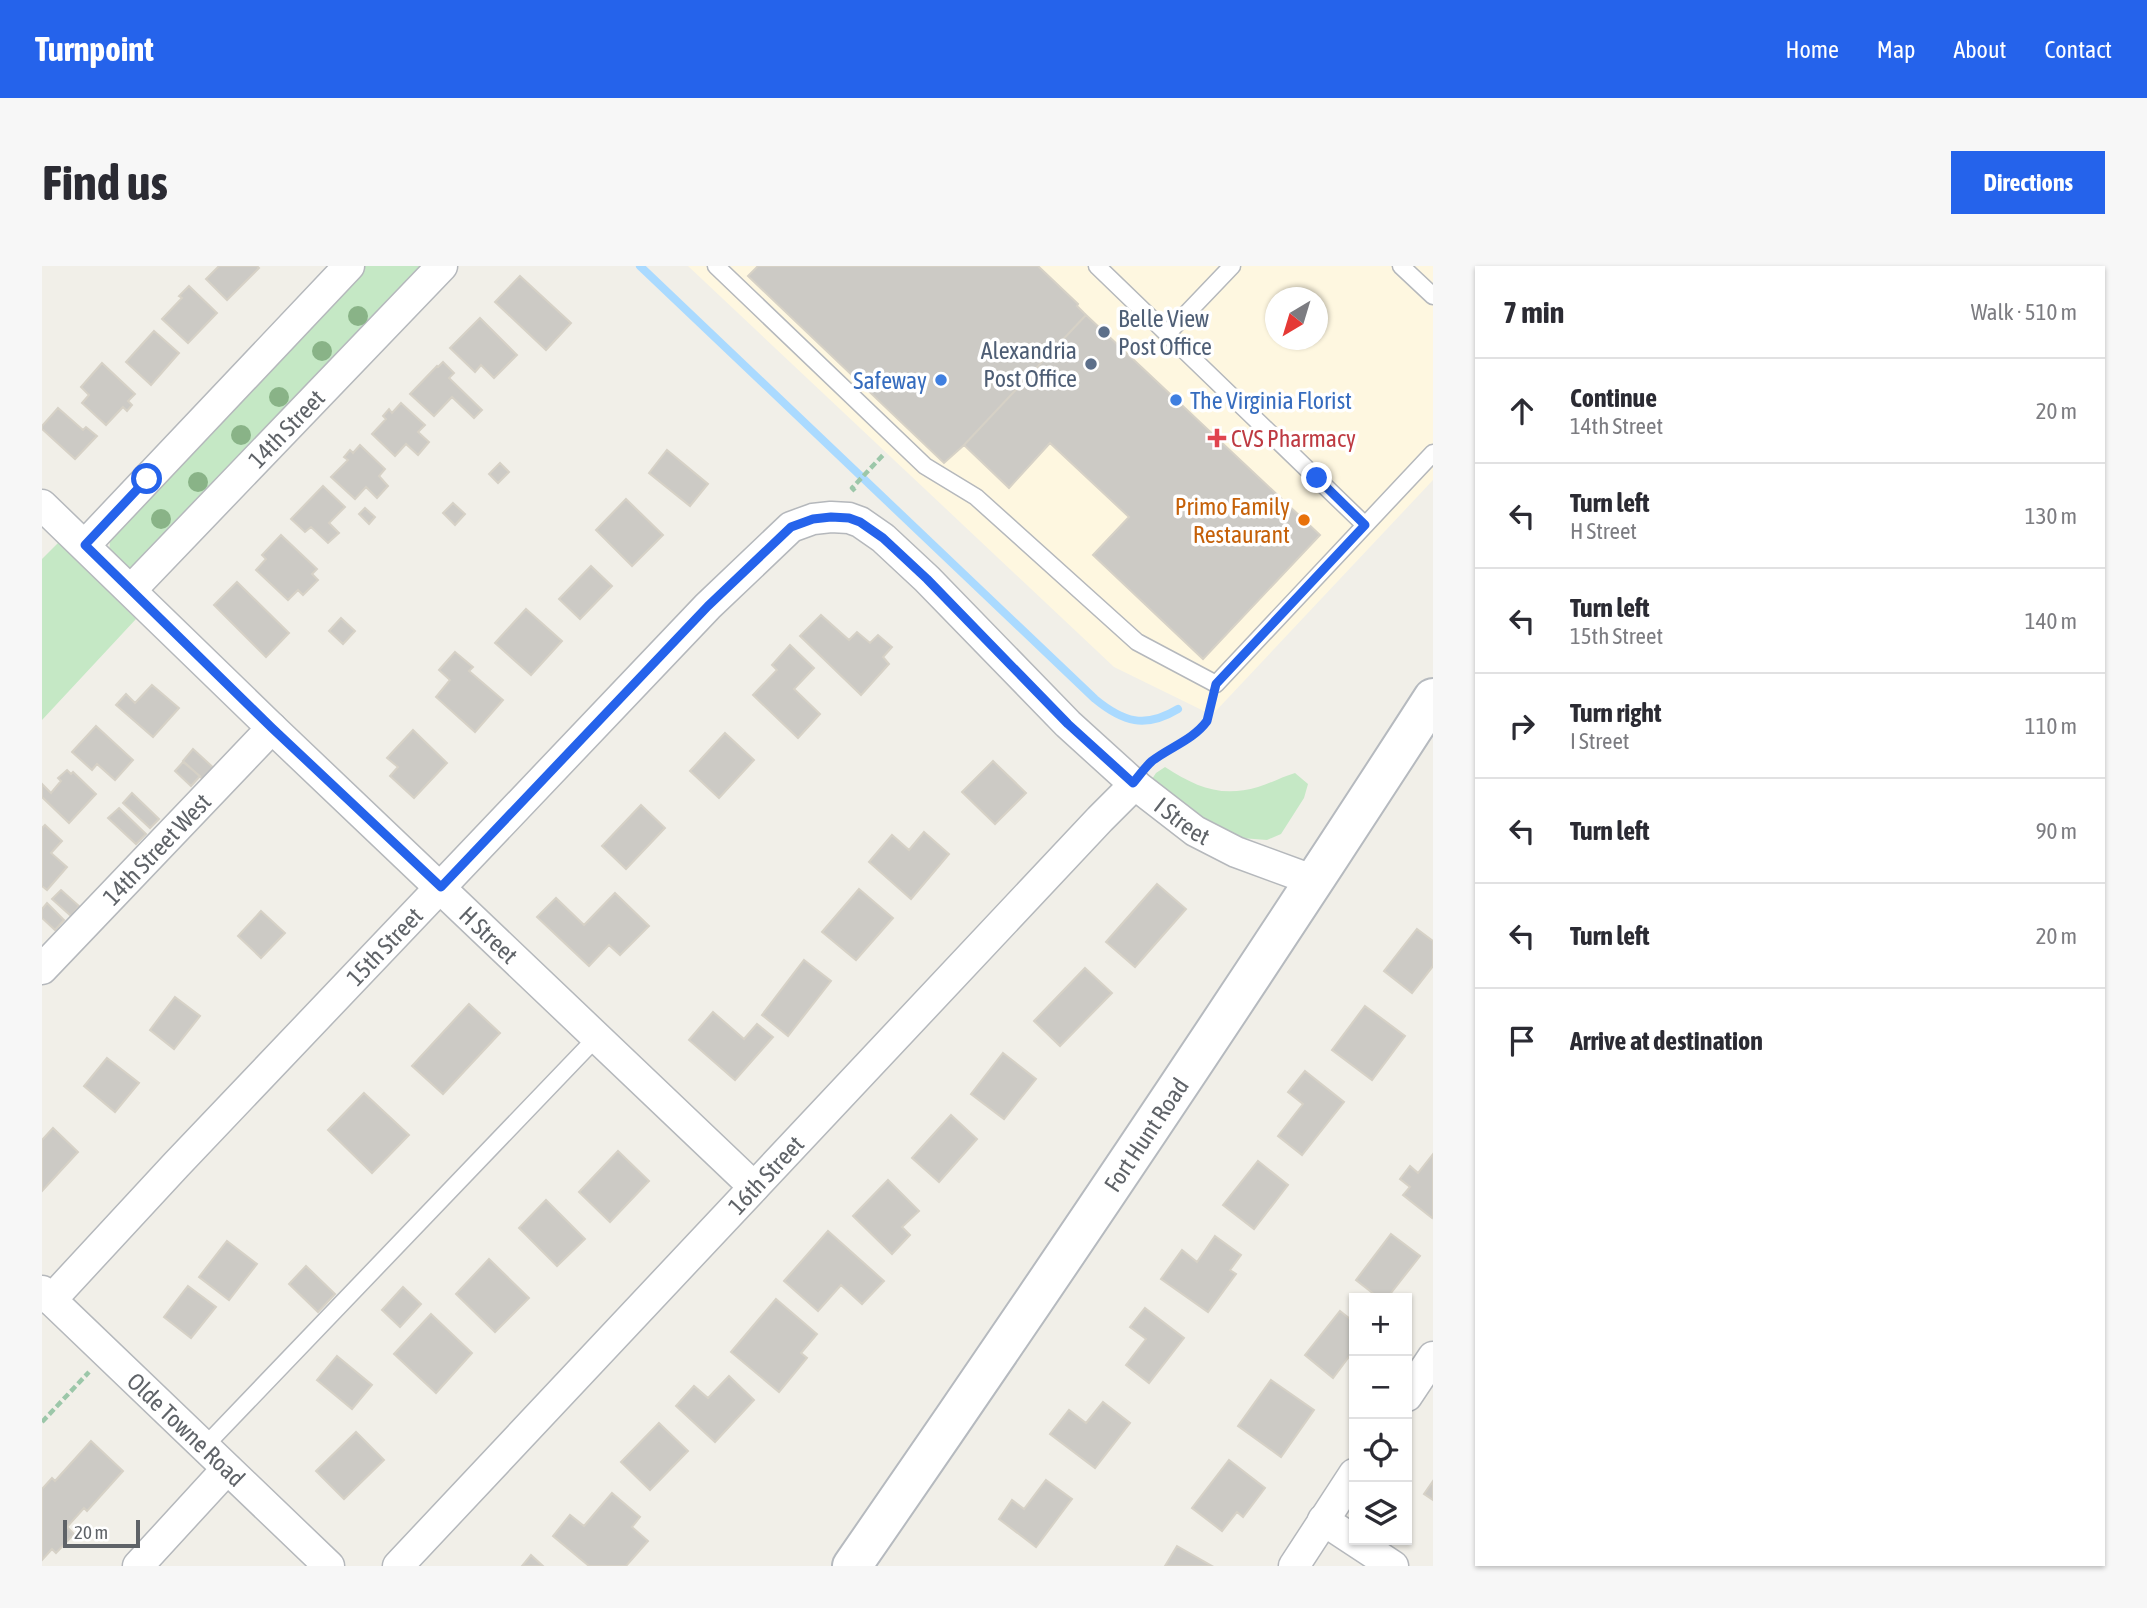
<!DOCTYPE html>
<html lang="en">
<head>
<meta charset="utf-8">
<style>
	body { margin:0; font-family:"Asap Condensed",sans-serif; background:#f7f7f7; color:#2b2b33 }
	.controls { position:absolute; right:21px; bottom:21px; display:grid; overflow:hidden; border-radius:0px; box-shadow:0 2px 5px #0004 }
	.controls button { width:63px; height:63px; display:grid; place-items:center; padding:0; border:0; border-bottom:2px solid #e1e1e2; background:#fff; color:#2b2b33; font:35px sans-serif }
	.compass { position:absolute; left:1223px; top:21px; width:63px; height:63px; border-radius:50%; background:#fff; box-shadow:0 2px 5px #0004; rotate:218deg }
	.scale { position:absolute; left:21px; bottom:18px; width:77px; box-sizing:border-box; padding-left:7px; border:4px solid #5f6368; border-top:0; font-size:19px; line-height:24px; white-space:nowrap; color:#5f6368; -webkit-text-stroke:5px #fff; paint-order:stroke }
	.stop { position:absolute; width:21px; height:21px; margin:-16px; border:5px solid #2563eb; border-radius:50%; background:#fff }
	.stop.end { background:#2563eb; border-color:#fff; box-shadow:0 2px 7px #0008 }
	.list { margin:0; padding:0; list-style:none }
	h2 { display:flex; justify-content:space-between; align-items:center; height:91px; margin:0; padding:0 28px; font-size:30px }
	h2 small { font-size:23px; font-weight:400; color:#7c7c81 }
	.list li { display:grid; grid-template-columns:46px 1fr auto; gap:21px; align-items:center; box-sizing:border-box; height:105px; padding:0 28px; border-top:2px solid #e1e1e2 }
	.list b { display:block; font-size:26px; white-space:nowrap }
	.list p { margin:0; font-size:23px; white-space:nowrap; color:#7c7c81 }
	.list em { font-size:23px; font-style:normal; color:#7c7c81 }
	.icon { flex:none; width:38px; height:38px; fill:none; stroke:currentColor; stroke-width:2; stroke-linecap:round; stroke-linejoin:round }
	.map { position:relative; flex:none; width:1391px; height:1300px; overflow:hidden; border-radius:0px }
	header { display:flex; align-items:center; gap:42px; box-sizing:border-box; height:98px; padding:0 35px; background:#2563eb; color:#fff }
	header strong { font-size:33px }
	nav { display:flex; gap:38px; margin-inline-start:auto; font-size:24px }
	.intro { display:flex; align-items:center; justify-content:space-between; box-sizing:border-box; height:168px; padding:0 42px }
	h1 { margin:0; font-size:49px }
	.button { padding:18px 32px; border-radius:0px; background:#2563eb; color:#fff; font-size:24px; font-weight:700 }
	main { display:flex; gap:42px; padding:0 42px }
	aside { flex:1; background:#fff; border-radius:0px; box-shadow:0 2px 5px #0004 }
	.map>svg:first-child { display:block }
	.commercial { fill:#fef7e0; fill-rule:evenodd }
	.green { fill:#c5e8c5 }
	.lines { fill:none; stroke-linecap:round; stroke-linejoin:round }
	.stream { stroke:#aadaff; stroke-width:8 }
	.building { fill:#cccac5; stroke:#d6d1c6; stroke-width:2 }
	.lane-casing { stroke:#b5b8bc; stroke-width:19 }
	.street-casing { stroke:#b5b8bc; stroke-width:33 }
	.secondary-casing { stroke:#b6babf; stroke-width:42 }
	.path { stroke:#9cc7a9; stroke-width:4.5; stroke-dasharray:7 3.5; stroke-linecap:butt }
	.lane { stroke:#fff; stroke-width:16 }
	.street { stroke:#fff; stroke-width:30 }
	.secondary { stroke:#fff; stroke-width:38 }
	.tree { fill:#89b387 }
	.route { stroke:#2563eb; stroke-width:9 }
	.service-dot { fill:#5c6f8a; stroke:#fff; stroke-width:2.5 }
	.shop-dot { fill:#3f7fe0; stroke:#fff; stroke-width:2.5 }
	.health-dot { fill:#e0444e; stroke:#fff; stroke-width:2.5 }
	.food-dot { fill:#e8710a; stroke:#fff; stroke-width:2.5 }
	.labels { text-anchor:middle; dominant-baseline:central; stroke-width:7; stroke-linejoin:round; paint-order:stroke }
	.service-label { font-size:24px; fill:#4e5e75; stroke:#fff; text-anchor:start }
	.shop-label { font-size:24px; fill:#366cbe; stroke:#fff; text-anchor:end }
	.street-label { font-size:24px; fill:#5f6368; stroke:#fff }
	.health-label { font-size:24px; fill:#be3a42; stroke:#fff; text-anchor:start }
	.food-label { font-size:24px; fill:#c56008; stroke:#fff; text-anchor:end }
</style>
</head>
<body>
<header>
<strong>Turnpoint</strong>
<nav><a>Home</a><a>Map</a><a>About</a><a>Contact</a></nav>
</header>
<div class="intro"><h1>Find us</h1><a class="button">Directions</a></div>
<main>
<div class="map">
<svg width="1391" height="1300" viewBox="0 0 1391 1300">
	<rect width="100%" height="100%" fill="#f1efe8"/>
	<path class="commercial" d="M 646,0 L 1391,0 L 1391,214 L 1170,449 L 1072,401 ZM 1234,32 L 1276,32 L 1276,74 L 1234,74 Z"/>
	<path class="green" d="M 322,0 L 389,0 L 96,302 L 85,302 L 67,287 L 68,276 L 79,261 Z
		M 17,276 L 94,353 L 0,454 L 0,293 Z
		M 1123,501 C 1154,521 1179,532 1216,521 C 1229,517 1240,511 1253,507 L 1266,518 L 1262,532 L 1239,568 L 1225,574 L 1199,572 L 1172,565 L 1108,516 L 1114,507 Z"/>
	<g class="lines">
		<path class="stream" d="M 598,0 L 1053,433 C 1081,456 1103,463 1136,443"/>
	</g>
	<path class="building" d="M 177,0 L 215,0 L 217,2 L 185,34 L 164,13 Z
		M 716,0 L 996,0 L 1036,38 L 1035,40 L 1044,49 L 922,179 L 902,197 L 706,10 Z
		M 478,10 L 529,57 L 504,84 L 453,36 Z
		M 147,20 L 175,47 L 146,77 L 120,53 L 140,32 L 137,30 Z
		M 1044,49 L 1278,269 L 1161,393 L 1051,289 L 1087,251 L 1008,177 L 967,222 L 922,179 Z
		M 438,52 L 475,89 L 452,112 L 439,99 L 433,106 L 408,82 Z
		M 112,65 L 137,87 L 109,119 L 84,96 Z
		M 401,96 L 412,107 L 407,112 L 440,144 L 432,152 L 410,131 L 392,150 L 368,128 L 395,100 L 396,101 Z
		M 60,97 L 93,128 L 86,135 L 90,139 L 85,145 L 81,141 L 64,159 L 40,137 L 47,129 L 39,121 Z
		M 359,137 L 383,159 L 376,166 L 387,176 L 376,189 L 364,178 L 353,190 L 330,168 L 344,153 L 341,150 L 347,143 L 350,147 Z
		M 16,142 L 41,164 L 44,161 L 55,170 L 33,193 L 0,163 L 0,160 Z
		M 318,179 L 343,203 L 337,210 L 346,220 L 335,232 L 324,221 L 313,233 L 289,211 L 306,194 L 302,191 L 308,184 L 311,187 Z
		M 625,184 L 666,218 L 648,240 L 607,207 Z
		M 458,197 L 467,206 L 456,217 L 447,208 Z
		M 281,220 L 303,241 L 287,257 L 297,267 L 286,277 L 269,261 L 263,266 L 249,253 Z
		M 584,233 L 621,269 L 590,300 L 554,264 Z
		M 411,237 L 423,248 L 413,259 L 401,247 Z
		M 323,242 L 333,251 L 327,258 L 317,248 Z
		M 239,269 L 275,303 L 270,308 L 276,314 L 261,329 L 256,324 L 246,334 L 214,304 L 224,293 L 220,289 Z
		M 549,300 L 570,320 L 538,353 L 517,333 Z
		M 195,316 L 247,367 L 224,391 L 172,339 Z
		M 484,343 L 520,375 L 489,409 L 453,377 Z
		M 779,349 L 807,374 L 815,366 L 828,377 L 836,369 L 850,381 L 841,391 L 847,398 L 819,429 L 758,370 Z
		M 299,352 L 313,365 L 301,378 L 287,365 Z
		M 748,379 L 772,402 L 752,423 L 778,448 L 756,472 L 711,429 L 735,404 L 730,399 Z
		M 413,386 L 431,401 L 427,405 L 461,434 L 433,466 L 394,431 L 408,414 L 397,404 Z
		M 110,419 L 137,442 L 111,471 L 74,439 L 84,428 L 93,437 Z
		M 54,460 L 91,494 L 73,514 L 55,498 L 50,504 L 30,486 Z
		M 371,464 L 405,497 L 372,532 L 348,510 L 356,501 L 345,492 Z
		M 683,467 L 712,494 L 677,532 L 648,505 Z
		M 151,483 L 175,505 L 165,517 L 141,495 Z
		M 951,495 L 984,527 L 953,558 L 920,526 Z
		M 141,496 L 158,510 L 149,520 L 133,505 Z
		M 25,504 L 29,508 L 31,506 L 54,528 L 27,557 L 0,531 L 0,518 L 9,527 L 19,515 L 16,512 Z
		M 90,527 L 117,553 L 108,562 L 81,537 Z
		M 599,539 L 623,562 L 584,603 L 560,580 Z
		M 77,542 L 104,568 L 94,578 L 66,552 Z
		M 3,559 L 20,575 L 9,587 L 25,601 L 5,624 L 0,620 L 0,562 Z
		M 882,566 L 907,588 L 869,633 L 827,596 L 850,569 L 867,584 Z
		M 1115,618 L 1144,643 L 1093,701 L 1064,676 Z
		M 817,623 L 851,652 L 814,694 L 780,666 Z
		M 19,624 L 37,640 L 29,650 L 10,633 Z
		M 573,627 L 607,660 L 578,689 L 567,679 L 547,700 L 495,651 L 514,632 L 542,659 Z
		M 5,637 L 22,654 L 13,664 L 0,652 L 0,643 Z
		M 219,645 L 243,667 L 219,692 L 196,670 Z
		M 1375,663 L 1391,675 L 1391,700 L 1370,727 L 1342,705 Z
		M 762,694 L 789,715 L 746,770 L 720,749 Z
		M 1043,702 L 1070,727 L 1018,780 L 992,755 Z
		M 133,731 L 158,750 L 132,783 L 108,764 Z
		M 427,738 L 458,767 L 401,828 L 370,800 Z
		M 1323,740 L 1363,770 L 1330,814 L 1290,784 Z
		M 671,746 L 702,773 L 715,758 L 731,771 L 693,814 L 647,774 Z
		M 961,787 L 994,813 L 962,853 L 929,828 Z
		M 65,792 L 97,817 L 73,846 L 42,820 Z
		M 1263,805 L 1302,836 L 1260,889 L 1236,870 L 1261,838 L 1246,826 Z
		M 322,827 L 367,869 L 330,907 L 286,864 Z
		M 909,849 L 935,873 L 897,916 L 870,892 Z
		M 11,862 L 36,886 L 0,925 L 0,874 Z
		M 576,885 L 607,915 L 568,956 L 537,926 Z
		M 1391,888 L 1391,950 L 1390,952 L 1361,929 L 1368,921 L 1358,913 L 1368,900 L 1376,907 Z
		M 1216,895 L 1246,919 L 1212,963 L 1181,939 Z
		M 846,914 L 877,945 L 860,961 L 868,969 L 850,988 L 811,950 Z
		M 504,934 L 543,973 L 515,1000 L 477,962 Z
		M 786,965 L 842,1015 L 820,1038 L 799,1019 L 776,1045 L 742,1015 Z
		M 1349,968 L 1378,990 L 1345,1032 L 1337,1032 L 1314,1014 Z
		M 1173,970 L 1199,989 L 1188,1004 L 1194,1008 L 1166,1046 L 1119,1013 L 1140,984 L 1155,996 Z
		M 185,975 L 215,998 L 187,1034 L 157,1011 Z
		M 447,993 L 487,1032 L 453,1066 L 414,1028 Z
		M 264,1000 L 293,1028 L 276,1046 L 247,1018 Z
		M 146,1020 L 174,1041 L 149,1072 L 122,1051 Z
		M 361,1021 L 379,1038 L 358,1061 L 340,1044 Z
		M 734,1033 L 775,1068 L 759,1087 L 765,1092 L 737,1126 L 689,1086 Z
		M 1103,1042 L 1142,1072 L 1107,1117 L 1084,1099 L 1104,1073 L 1088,1061 Z
		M 1298,1045 L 1312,1056 L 1312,1084 L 1291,1112 L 1263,1089 Z
		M 389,1048 L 430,1087 L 394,1127 L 352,1088 Z
		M 295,1090 L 330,1119 L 310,1143 L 275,1114 Z
		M 687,1110 L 712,1134 L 673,1176 L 634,1140 L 652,1120 L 666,1132 Z
		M 1229,1114 L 1272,1144 L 1239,1191 L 1196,1160 Z
		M 1061,1136 L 1088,1157 L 1053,1202 L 1008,1168 L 1027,1144 L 1044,1157 Z
		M 617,1157 L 646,1185 L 608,1224 L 579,1196 Z
		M 314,1166 L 342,1194 L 302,1233 L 274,1205 Z
		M 49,1175 L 81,1205 L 45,1245 L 42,1242 L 25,1261 L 32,1268 L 14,1287 L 10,1283 L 0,1294 L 0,1223 L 10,1212 L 13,1215 Z
		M 1187,1194 L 1223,1222 L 1201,1251 L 1195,1246 L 1180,1265 L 1150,1242 Z
		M 1004,1214 L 1030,1233 L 994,1281 L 957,1253 L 970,1234 L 982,1243 Z
		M 1391,1215 L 1391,1234 L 1382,1228 Z
		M 570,1227 L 598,1251 L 590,1261 L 606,1275 L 584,1300 L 547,1300 L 511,1270 L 528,1249 L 542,1260 Z
		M 1135,1280 L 1170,1300 L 1123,1300 Z
		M 489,1289 L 501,1300 L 480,1300 Z"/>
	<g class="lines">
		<defs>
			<path id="lane" d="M 674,0 L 883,200 L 934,231 L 1095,376 L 1174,418 L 1391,187
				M 1055,0 L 1323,259
				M 1359,0 L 1391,30
				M 1125,68 L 1190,0
				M 162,1181 L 556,770"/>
			<g id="street">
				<path id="s1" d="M 0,239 L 230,462 L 712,921"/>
				<path d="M 43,279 L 307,0"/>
				<path id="s2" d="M 89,324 L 400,0"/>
				<path id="s3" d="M 0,703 L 230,462"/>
				<path id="s4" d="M 0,1025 L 287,1300"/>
				<path id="s5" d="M 9,1034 L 134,899 L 666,340 L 749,261 L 771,253 L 789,251 L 807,252 L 818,256 L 841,272 L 885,313 L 1026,458 L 1091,517 L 1153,565 L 1194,586 L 1273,615"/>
				<path d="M 1365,1130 L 1391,1091"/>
				<path d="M 1281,1254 L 1351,1300"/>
				<path d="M 96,1300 L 185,1203"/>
				<path id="s6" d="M 356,1300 L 1058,553 L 1093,518"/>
				<path d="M 1252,1300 L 1312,1208"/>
			</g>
			<g id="secondary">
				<path id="s7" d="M 810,1300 C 1008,1014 1202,725 1391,432"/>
			</g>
		</defs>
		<use href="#lane" class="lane-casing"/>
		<use href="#street" class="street-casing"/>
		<use href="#secondary" class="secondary-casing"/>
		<path class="path" d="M 813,225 L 810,222 L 842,188
			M 1107,498 L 1157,464 L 1165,455 L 1170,435
			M 0,1156 L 47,1106"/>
		<use href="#lane" class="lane"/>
		<use href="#street" class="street"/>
		<use href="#secondary" class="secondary"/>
	</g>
	<g class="tree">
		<circle cx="316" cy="50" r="10"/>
		<circle cx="280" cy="85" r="10"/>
		<circle cx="237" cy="131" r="10"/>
		<circle cx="199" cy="169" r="10"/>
		<circle cx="156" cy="216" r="10"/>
		<circle cx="119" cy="253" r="10"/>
	</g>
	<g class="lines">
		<path class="route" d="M 105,213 L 43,279 L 230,462 L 399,621 L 666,340 L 749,261 L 771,253 L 789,251 L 807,252 L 818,256 L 841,272 L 885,313 L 1026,458 L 1091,517 C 1097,510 1103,501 1110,495 C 1128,481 1151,474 1165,455 L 1174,418 L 1323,259 L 1275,212"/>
	</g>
	<g class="service-dot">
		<circle cx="1062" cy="66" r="7"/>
		<circle cx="1049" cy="98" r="7"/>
	</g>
	<g class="shop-dot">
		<circle cx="899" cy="114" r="7"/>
		<circle cx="1134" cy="134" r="7"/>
	</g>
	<path class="health-dot" d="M1171.5 161.5h7v7h7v7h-7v7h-7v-7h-7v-7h7z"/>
	<circle class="food-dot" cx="1262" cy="254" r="7"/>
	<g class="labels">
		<g class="service-label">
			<text x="1076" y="52">Belle View<tspan x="1076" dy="28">Post Office</tspan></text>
			<text x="1035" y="84" text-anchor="end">Alexandria<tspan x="1035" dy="28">Post Office</tspan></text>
		</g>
		<g class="shop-label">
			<text x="885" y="114">Safeway</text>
			<text x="1148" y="134" text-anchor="start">The Virginia Florist</text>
		</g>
		<g class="street-label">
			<text stroke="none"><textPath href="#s2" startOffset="224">14th Street</textPath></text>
			<text stroke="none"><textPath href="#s5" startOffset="1582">I Street</textPath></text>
			<text stroke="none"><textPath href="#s3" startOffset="166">14th Street West</textPath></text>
			<text stroke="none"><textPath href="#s1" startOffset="620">H Street</textPath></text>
			<text stroke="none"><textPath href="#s5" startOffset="486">15th Street</textPath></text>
			<text stroke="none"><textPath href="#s7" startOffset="522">Fort Hunt Road</textPath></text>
			<text stroke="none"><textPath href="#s6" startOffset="537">16th Street</textPath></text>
			<text stroke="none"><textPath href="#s4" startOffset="200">Olde Towne Road</textPath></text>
		</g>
		<g class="health-label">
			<text x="1189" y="172">CVS Pharmacy</text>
		</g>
		<g class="food-label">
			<text x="1248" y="240">Primo Family<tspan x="1248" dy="28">Restaurant</tspan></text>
		</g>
	</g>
</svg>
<div class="controls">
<button>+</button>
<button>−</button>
<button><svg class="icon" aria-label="locate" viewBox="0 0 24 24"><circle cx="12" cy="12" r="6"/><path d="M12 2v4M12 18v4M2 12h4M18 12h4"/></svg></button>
<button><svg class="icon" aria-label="layers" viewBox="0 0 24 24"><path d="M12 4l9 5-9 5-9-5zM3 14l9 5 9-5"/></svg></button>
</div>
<svg class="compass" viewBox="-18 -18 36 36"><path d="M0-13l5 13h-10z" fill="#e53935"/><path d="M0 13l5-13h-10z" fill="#7c7c81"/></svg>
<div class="scale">20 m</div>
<div class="stop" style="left:105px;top:213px"></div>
<div class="stop end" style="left:1275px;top:212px"></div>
</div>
<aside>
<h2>7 min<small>Walk · 510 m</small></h2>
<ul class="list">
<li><svg class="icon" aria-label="ahead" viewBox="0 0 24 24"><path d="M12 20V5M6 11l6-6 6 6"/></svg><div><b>Continue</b><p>14th Street</p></div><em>20 m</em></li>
<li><svg class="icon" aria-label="left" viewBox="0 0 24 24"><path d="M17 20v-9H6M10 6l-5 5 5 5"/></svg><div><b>Turn left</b><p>H Street</p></div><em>130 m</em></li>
<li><svg class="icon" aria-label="left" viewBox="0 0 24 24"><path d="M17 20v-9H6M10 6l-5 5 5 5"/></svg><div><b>Turn left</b><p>15th Street</p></div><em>140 m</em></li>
<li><svg class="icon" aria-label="right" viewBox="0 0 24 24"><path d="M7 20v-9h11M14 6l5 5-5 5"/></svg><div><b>Turn right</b><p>I Street</p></div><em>110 m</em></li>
<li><svg class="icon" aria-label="left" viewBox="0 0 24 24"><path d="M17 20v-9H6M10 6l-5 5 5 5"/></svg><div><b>Turn left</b></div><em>90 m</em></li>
<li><svg class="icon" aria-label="left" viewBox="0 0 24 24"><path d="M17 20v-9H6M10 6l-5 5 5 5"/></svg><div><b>Turn left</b></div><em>20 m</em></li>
<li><svg class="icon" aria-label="arrive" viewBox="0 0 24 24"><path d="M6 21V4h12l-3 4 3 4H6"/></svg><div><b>Arrive at destination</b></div></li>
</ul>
</aside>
</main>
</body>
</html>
